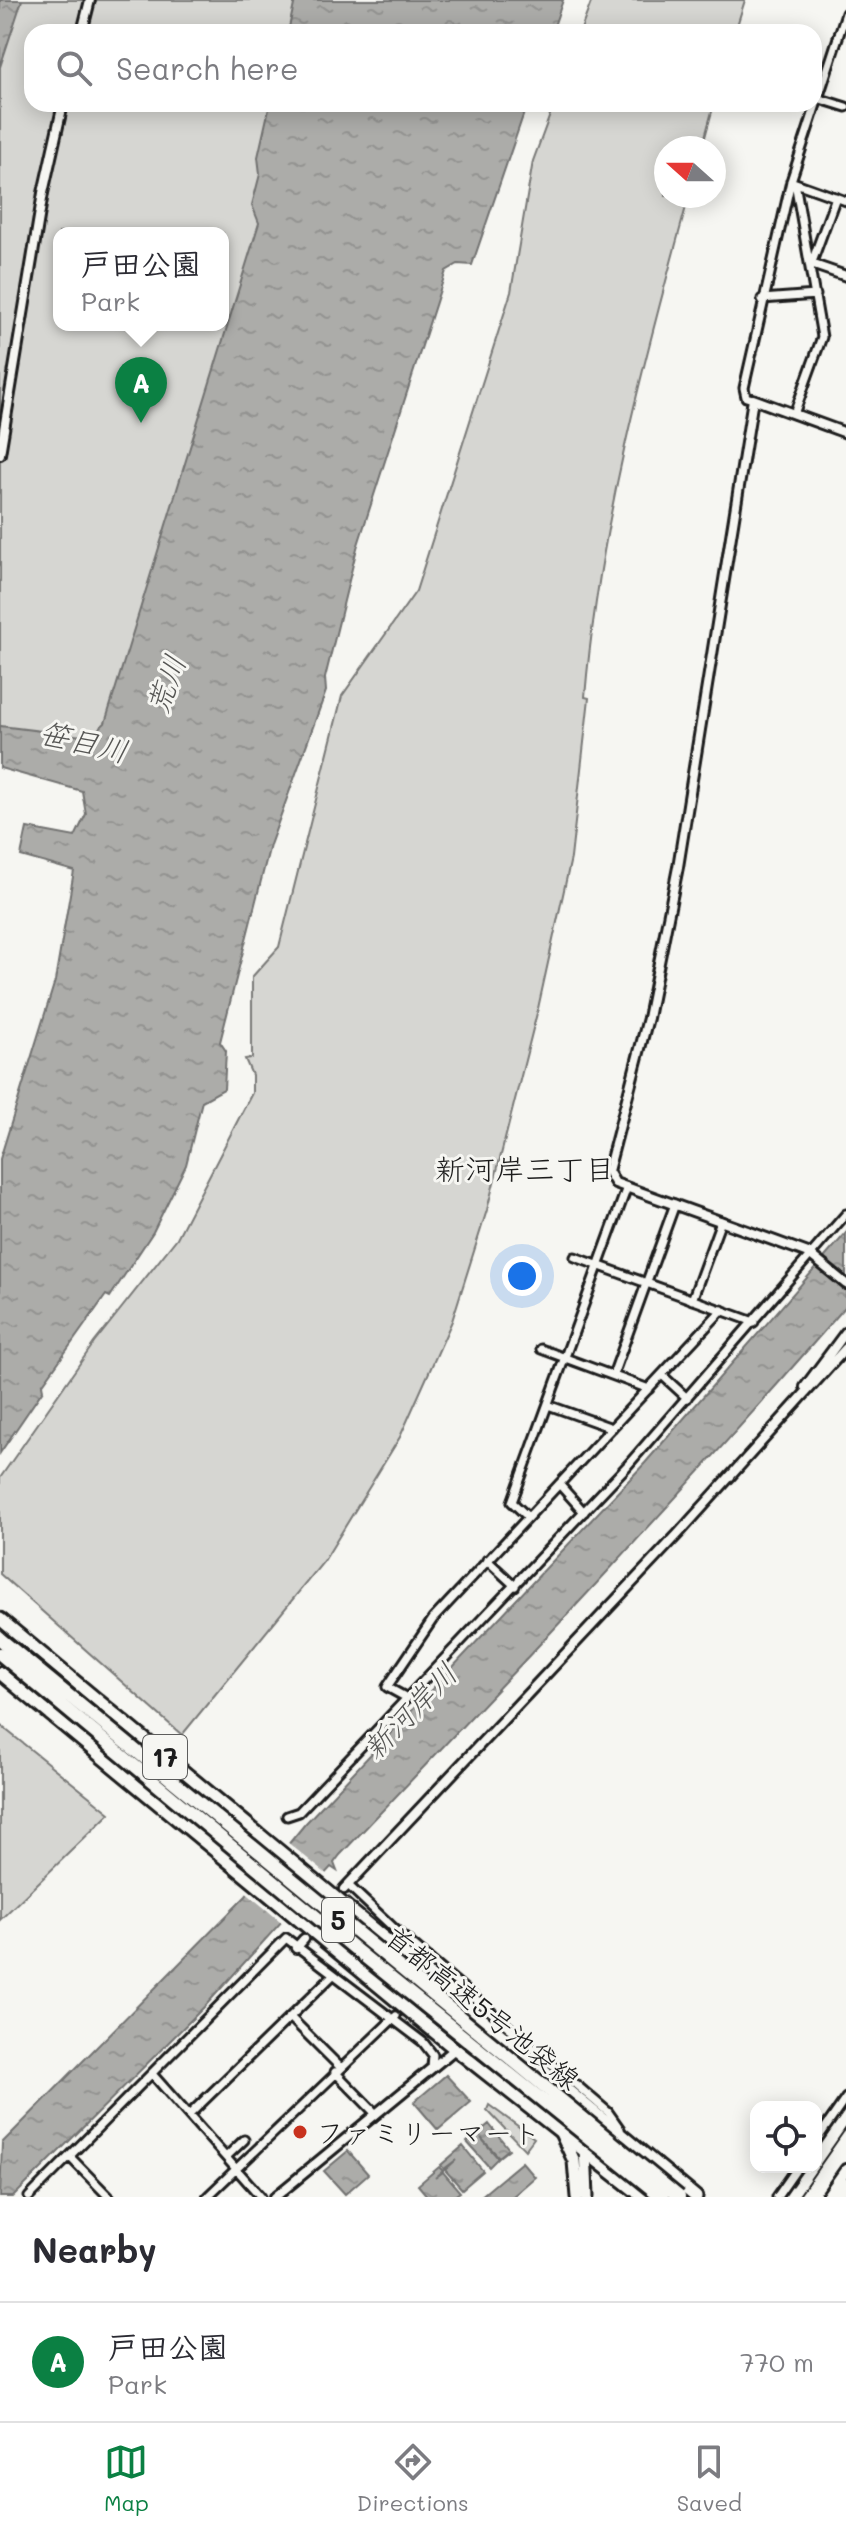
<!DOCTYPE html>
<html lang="en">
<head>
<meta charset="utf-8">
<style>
	body { margin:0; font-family:Mali,"Klee One",sans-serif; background:#f2f2f3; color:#2b2b33 }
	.controls { position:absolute; right:24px; bottom:24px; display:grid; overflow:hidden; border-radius:16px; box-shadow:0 4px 20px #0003 }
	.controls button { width:72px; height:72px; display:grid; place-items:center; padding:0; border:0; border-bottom:2px solid #e1e1e2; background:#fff; color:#2b2b33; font:40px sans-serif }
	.compass { position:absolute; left:654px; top:136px; width:72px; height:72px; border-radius:50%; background:#fff; box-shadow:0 4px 20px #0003; rotate:291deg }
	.you { position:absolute; left:522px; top:1276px; width:28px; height:28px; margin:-20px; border:6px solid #fff; border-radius:50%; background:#1a73e8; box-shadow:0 0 0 12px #1a73e833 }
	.badge { display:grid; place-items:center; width:52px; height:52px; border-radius:50%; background:#0b8043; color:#fff; font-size:26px; font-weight:700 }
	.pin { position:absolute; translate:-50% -66px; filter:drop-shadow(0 2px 4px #0008) }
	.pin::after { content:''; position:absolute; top:42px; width:28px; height:24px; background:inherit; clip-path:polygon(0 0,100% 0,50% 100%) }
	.popup { position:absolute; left:53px; top:227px; width:176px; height:104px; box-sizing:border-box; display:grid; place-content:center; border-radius:16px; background:#fff; filter:drop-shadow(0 2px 6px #0005); font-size:26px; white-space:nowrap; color:#7c7c81 }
	.popup b { font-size:30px; color:#2b2b33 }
	.popup::after { content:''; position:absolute; left:50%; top:100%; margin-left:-16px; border:16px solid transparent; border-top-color:#fff }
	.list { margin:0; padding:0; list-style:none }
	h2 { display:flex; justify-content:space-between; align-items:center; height:104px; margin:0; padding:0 32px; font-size:34px }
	h2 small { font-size:26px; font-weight:400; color:#7c7c81 }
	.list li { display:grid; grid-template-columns:52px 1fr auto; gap:24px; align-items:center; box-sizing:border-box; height:120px; padding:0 32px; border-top:2px solid #e1e1e2 }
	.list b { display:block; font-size:30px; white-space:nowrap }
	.list p { margin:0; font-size:26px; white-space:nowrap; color:#7c7c81 }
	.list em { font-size:26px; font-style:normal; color:#7c7c81 }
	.icon { flex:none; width:44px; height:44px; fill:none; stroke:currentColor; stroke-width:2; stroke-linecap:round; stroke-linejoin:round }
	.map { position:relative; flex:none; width:846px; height:2197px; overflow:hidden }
	.search { position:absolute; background:#fff; box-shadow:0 4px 20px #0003; left:24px; right:24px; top:24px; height:88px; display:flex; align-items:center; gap:20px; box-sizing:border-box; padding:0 28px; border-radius:24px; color:#7c7c81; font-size:30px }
	.sheet { height:224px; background:#fff }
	nav { display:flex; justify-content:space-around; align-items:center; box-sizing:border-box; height:112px; border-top:2px solid #e1e1e2; background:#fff; font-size:22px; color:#7c7c81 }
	nav a { display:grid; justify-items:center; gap:4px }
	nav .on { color:#0b8043 }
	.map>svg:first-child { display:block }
	.forest { fill:url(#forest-crowns); stroke:#797977; stroke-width:2 }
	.park { fill:#d6d6d2; stroke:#797977; stroke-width:2; fill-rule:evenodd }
	.water { fill:url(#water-ripples); stroke:#727271; stroke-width:2 }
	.pier { fill:#f6f6f2 }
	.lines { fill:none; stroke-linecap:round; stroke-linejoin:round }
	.tertiary-tunnel { stroke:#d5d5d2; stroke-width:8; stroke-dasharray:8 4; stroke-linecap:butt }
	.minor-casing { stroke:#1c1c1c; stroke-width:13 }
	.tertiary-casing { stroke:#1c1c1c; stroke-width:14 }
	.secondary-casing { stroke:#1c1c1c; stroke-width:16 }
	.primary-casing { stroke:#1c1c1c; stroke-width:17 }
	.trunk-casing { stroke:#1c1c1c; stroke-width:17 }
	.minor { stroke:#f6f6f2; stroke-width:7 }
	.tertiary { stroke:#f6f6f2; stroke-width:8 }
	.secondary { stroke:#f6f6f2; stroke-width:10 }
	.primary { stroke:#f6f6f2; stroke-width:11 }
	.trunk { stroke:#f6f6f2; stroke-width:11 }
	.rail { stroke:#1c1c1c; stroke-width:2 }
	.motorway-bridge-casing { stroke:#1c1c1c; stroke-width:18; stroke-linecap:butt }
	.motorway-bridge { stroke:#f6f6f2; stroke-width:12 }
	.poi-dot { fill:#c8321e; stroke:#f6f6f2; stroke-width:3 }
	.labels { text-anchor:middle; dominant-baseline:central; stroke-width:6; stroke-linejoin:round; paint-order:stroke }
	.shield { fill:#f6f6f2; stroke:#5d5d5c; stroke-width:2 }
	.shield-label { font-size:26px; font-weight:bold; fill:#1c1c1c }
	.street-label { font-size:28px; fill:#1c1c1c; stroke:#f6f6f2 }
	.poi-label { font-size:28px; fill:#1c1c1c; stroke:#f6f6f2; text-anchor:start }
	.water-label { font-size:30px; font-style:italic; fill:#565654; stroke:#f6f6f2 }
	.neighbourhood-label { font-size:30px; fill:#1c1c1c; stroke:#f6f6f2 }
</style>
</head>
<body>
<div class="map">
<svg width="846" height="2197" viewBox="0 0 846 2197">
	<defs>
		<pattern id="forest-crowns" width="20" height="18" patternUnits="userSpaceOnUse" patternTransform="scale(2)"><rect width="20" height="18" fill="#d6d6d2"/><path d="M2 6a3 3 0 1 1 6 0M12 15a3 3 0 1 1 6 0" fill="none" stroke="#b7b7b4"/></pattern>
		<pattern id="water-ripples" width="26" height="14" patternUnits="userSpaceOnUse" patternTransform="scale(2)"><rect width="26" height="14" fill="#acaca9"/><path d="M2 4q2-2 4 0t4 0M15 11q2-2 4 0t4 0" fill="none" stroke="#939391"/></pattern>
	</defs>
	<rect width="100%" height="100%" fill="#f6f6f2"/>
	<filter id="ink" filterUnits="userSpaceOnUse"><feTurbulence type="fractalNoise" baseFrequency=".0125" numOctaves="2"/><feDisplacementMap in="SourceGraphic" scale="16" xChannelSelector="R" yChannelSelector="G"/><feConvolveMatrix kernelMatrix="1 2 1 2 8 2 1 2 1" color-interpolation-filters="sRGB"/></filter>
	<g filter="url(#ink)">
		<path class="forest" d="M 489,2105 L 534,2138 L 525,2150 L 487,2110 Z"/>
		<path class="park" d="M 0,0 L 430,0 L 419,32 L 32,32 L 32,104 L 394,104 L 156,784 L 0,741 ZM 59,233 L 223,233 L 223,325 L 59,325 Z
			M 592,0 L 745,0 L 735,32 L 580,32 Z
			M 554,104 L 714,104 L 702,148 L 666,148 L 666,196 L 689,196 C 644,360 599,527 585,697 L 589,698 L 571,858 L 537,1013 L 487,1210 L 452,1321 L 400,1437 L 324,1561 L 182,1735 L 0,1574 L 0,1478 L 94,1343 L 177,1238 L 252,1093 L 252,1075 L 245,1059 L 252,1058 L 252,977 L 279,947 L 342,696 L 416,591 L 511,292 L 533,161 Z
			M 0,1725 L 110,1813 L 0,1920 Z"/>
		<path class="water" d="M 0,0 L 22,0 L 0,67 Z
			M 295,0 L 563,0 L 552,32 L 288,32 Z
			M 270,104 L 527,104 L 472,265 L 458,264 L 446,271 L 357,548 L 325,678 L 326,691 L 270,845 L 220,1042 L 226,1051 L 224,1089 L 202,1101 L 186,1165 L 153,1232 L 110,1297 L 106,1295 L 42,1385 L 43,1390 L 0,1453 L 0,1159 L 55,981 L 74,871 L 21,856 L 27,828 L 75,837 L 86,814 L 82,791 L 0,768 L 0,726 L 82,736 L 95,732 L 105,723 L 259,223 L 252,205 L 260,174 L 258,157 Z
			M 846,1233 L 846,1306 C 683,1494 512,1675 340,1855 L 334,1863 L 337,1871 L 331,1867 L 206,2005 L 13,2197 L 0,2197 L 2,2143 L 246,1896 L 305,1824 L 645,1463 Z
			M 446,2075 L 471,2102 L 438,2130 L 414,2102 Z
			M 489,2124 L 509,2149 L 499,2157 L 481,2138 L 498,2158 L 489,2167 L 467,2142 Z
			M 463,2146 L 483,2171 L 462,2189 L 445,2170 L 456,2160 L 444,2169 L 441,2165 Z
			M 348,2151 L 368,2174 L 345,2194 L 324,2171 Z
			M 522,2162 L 535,2177 L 512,2197 L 480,2197 Z
			M 439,2167 L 443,2171 L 435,2178 L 443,2172 L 460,2192 L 453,2197 L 428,2197 L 418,2185 Z"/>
		<path class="pier" d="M 286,1841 L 329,1876 L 286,1926 L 244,1891 Z"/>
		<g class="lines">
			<path class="tertiary-tunnel" d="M 304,1939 L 344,1889"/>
			<defs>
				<path id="minor" d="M 817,98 L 846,107
					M 791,181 L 796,188 L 822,337 L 794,414
					M 793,182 L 846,201
					M 812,262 L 836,197
					M 762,299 L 816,295
					M 753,399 L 746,397 L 744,388 L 791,181 L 846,13
					M 575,1257 L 754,1322
					M 692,1300 L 721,1221
					M 541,1349 L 649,1389
					M 613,1375 L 675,1204
					M 662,1375 L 687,1398
					M 548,1405 L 612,1428
					M 559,1484 L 584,1512
					M 528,1517 L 512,1502 L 627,1187
					M 487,1560 L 515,1586
					M 407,1698 L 387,1687 L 433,1619 L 722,1310
					M 287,1816 L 299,1812 L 627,1466 L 846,1214
					M 348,1885 L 401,1935 L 608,2112 L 620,2129
					M 290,2017 L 340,2067
					M 335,2072 L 376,2114
					M 153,2075 L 261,2197
					M 189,2115 L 332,1976
					M 816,2141 L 846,2098
					M 70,2157 L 109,2197
					M 226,2157 L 244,2140
					M 29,2197 L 286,1938 L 423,2042 L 433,2055 L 432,2067
					M 207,2197 L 396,2016
					M 777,2197 L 798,2167"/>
				<path id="tertiary" d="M 82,32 L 90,0
					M 811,264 L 846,276
					M 846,433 L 753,399 L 678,867 L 648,1018 L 608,1171 L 615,1183 L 808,1253 L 846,1284
					M 0,454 L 43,193 L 63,104
					M 805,1387 L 846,1332
					M 344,1889 L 678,1534 L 846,1348
					M 296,1948 L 304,1939
					M 275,2197 L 455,2049"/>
				<path id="secondary" d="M 827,2197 L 846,2170
					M 837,2197 L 846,2184"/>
				<path id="primary" d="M 561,2133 L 574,2161 L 577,2197
					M 585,2146 L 587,2197"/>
				<path id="trunk" d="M 0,1619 L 696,2197
					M 0,1673 L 455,2049 L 643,2197"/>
			</defs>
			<use href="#minor" class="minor-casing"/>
			<use href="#tertiary" class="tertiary-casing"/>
			<use href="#secondary" class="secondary-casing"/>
			<use href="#primary" class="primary-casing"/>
			<use href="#trunk" class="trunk-casing"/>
			<use href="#minor" class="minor"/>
			<use href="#tertiary" class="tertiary"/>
			<use href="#secondary" class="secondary"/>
			<use href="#primary" class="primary"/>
			<use href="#trunk" class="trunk"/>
			<path class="rail" d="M 798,2197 L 846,2128"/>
			<defs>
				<path id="motorway-bridge" d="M 0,1639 L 679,2197
					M 0,1654 L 355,1949 L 662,2197"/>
			</defs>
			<use href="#motorway-bridge" class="motorway-bridge-casing"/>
			<use href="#motorway-bridge" class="motorway-bridge"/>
		</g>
	</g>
	<circle class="poi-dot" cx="300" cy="2132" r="8"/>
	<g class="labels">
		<g class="shield">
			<rect x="143" y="1735" width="44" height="44" rx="6"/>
			<rect x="322" y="1898" width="32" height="44" rx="6"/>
		</g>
		<g class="shield-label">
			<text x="165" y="1757">17</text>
			<text x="338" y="1920">5</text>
		</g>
		<g class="street-label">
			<text transform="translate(483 2007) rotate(39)">首都高速5号池袋線</text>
		</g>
		<g class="poi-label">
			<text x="316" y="2132">ファミリーマート</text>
		</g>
		<g class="water-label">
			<text transform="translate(165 684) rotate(-70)">荒川</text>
			<text transform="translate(84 741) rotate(13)">笹目川</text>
			<text transform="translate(409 1710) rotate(-46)">新河岸川</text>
		</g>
		<g class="neighbourhood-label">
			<text x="525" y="1168">新河岸三丁目</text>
		</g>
	</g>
</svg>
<div class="controls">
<button><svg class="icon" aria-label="locate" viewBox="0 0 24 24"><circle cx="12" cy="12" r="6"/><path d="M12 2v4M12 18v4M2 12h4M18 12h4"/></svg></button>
</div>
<svg class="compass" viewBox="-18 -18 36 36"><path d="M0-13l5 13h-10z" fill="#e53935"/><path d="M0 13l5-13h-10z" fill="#7c7c81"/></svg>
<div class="you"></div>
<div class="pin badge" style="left:141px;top:423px">A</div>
<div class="popup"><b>戸田公園</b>Park</div>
<div class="search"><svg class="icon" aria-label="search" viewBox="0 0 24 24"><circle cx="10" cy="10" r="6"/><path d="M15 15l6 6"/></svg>Search here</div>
</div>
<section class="sheet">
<h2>Nearby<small></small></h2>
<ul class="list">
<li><span class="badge">A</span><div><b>戸田公園</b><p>Park</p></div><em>770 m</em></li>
</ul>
</section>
<nav>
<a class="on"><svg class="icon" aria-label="map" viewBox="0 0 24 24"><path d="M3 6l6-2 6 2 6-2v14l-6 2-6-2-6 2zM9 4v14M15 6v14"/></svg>Map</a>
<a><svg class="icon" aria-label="directions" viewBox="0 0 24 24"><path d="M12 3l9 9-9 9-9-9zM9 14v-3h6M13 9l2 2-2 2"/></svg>Directions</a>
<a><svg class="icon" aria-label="saved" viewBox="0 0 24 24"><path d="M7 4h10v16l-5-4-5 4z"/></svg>Saved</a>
</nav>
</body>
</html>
